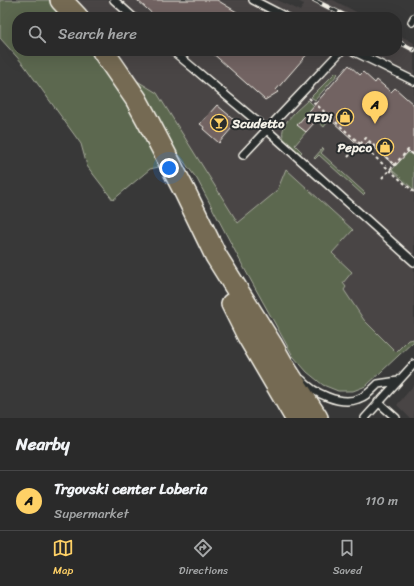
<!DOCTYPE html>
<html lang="en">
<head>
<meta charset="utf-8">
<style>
	body { margin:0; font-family:Sriracha,sans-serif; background:#363636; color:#f1f3f6 }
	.you { position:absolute; left:169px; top:168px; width:14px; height:14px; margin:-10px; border:3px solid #fff; border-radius:50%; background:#1a73e8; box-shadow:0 0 0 6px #1a73e833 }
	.badge { display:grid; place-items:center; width:26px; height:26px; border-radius:50%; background:#ffd166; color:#111; font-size:13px; font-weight:700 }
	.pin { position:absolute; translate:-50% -33px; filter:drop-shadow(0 1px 2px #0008) }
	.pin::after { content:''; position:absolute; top:21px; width:14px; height:12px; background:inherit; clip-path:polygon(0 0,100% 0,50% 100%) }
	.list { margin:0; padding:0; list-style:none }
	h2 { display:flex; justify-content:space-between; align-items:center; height:52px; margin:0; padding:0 16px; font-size:17px }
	h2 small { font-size:13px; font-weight:400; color:#a5a7a8 }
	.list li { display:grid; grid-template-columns:26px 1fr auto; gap:12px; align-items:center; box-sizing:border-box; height:60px; padding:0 16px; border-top:1px solid #464647 }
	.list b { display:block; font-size:15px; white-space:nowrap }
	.list p { margin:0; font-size:13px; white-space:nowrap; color:#a5a7a8 }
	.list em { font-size:13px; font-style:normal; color:#a5a7a8 }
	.icon { flex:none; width:22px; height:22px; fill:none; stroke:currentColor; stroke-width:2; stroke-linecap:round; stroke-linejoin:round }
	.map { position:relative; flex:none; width:414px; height:418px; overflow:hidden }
	.search { position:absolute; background:#2a2a2a; box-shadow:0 4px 16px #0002; left:12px; right:12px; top:12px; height:44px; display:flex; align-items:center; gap:10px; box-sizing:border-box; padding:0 14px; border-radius:16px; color:#a5a7a8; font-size:15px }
	.sheet { height:112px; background:#2a2a2a }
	nav { display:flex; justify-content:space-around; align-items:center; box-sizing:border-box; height:56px; border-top:1px solid #464647; background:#2a2a2a; font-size:11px; color:#a5a7a8 }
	nav a { display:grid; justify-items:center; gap:2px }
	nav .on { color:#ffd166 }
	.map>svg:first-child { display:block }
	.built { fill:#494545 }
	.green { fill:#5b674f; stroke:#a8ac9c }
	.building { fill:#726462; stroke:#f4f1e8 }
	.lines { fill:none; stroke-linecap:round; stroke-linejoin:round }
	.lane-casing { stroke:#f4f1e8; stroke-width:10 }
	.primary-casing { stroke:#f4f1e8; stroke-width:24 }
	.path { stroke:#f4f1e8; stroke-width:2; stroke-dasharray:3 3; stroke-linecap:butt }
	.lane { stroke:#2a2d2e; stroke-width:7 }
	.primary { stroke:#756b52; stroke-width:21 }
	.rail-casing { stroke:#f4f1e8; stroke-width:4.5 }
	.rail { stroke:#2a2d2e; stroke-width:3; stroke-dasharray:9; stroke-linecap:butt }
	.labels { text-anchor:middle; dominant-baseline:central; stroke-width:4; stroke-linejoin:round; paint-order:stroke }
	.poi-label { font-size:13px; font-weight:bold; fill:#f4f1e8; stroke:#2a2d2e; text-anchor:end }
</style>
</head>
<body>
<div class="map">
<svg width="414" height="418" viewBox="0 0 414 418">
	<rect width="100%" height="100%" fill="#383838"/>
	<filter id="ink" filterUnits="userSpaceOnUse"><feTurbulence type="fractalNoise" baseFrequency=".025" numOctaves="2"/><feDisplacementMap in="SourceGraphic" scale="8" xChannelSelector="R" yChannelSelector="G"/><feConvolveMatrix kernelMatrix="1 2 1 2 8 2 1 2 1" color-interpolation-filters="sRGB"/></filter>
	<g filter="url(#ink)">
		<path class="built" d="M 73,0 L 277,0 L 300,11 L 304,4 L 296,0 L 333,0 L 366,17 L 88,17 Z
			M 397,34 L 414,43 L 414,341 L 365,384 L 197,179 L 169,142 L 115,51 L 397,51 Z
			M 414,385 L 414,418 L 410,418 L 397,405 Z"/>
		<path class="green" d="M 0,0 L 51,0 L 66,17 L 17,17 L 17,51 L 94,51 L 111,74 L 163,166 L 150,169 L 113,200 L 87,166 L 81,144 L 24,65 L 0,38 Z
			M 336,72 L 338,74 L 315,100 L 311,97 Z
			M 134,79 L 157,93 L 238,223 L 277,191 L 286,169 L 353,230 L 332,253 L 352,272 L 343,283 L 346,287 L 344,290 L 364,320 L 396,352 L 408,340 L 414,339 L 414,341 L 366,386 L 353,391 L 338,391 L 323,385 L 307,372 L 293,356 L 244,268 L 197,179 L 169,142 Z
			M 308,100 L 329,120 L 324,127 L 308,113 L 298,125 L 306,132 L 295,145 L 302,152 L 300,154 C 295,150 288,146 285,141 C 275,126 299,109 308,100 Z
			M 323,148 L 324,149 L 321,153 L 365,193 L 363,195 L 319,155 L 315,159 L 314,158 Z
			M 408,152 L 414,157 L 414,190 L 392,170 Z"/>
		<path class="building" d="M 137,0 L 217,0 L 245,17 L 156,17 Z
			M 210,51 L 310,51 L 276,90 L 278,92 L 265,100 Z
			M 349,65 L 360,75 L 363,72 L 375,83 L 377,80 L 391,92 L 395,88 L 414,105 L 414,156 L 409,151 L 395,166 L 368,142 L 362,148 L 323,113 L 306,132 L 297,125 Z
			M 217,105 L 237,122 L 219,143 L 203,129 L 204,127 L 200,124 Z"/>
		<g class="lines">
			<defs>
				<path id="lane" d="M 114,0 L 133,17
					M 253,0 L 286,17
					M 412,22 L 414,18
					M 173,51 L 267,130 L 414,262
					M 353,51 L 414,81
					M 243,155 L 341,51
					M 302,380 C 313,393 341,406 358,399 C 367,396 372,390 378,384 L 398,381
					M 378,402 L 396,418
					M 365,418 L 414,364"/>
				<path id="primary" d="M 61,0 L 77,17
					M 103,51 L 136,99 L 149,123 L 186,194 L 216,256 L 271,344 L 284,367 L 317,418
					M 232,304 L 248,336 L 296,418"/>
			</defs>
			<use href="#lane" class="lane-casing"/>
			<use href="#primary" class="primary-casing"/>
			<path class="path" d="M 309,98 L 414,192
				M 348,157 L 366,138 L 394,165
				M 382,178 L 408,150 L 414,155"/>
			<use href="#lane" class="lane"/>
			<use href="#primary" class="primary"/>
			<defs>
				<path id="rail" d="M 314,0 L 348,17
					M 397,41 L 414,50"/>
			</defs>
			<use href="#rail" class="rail-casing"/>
			<use href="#rail" class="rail"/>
		</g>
	</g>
	<defs>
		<symbol id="shop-ring" viewBox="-11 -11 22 22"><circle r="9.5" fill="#2a2d2e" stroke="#ffd166" stroke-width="1.5"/><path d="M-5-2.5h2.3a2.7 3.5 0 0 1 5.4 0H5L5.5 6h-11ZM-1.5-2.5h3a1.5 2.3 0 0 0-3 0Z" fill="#ffd166"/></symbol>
		<symbol id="bar-ring" viewBox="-11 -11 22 22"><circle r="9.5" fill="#2a2d2e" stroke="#ffd166" stroke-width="1.5"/><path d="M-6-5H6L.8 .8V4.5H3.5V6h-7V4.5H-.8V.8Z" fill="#ffd166"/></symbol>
	</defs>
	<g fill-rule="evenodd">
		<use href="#shop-ring" x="335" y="107" width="20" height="20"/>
		<use href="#bar-ring" x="209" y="113" width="20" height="20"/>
		<use href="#shop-ring" x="375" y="137" width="20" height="20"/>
	</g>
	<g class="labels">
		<g class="poi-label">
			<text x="332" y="117">TEDi</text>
			<text x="232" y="123" text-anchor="start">Scudetto</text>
			<text x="372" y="147">Pepco</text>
		</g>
	</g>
</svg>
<div class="you"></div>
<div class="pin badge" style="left:375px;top:124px">A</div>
<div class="search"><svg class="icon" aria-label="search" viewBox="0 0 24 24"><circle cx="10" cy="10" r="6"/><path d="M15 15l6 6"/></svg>Search here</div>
</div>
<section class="sheet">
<h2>Nearby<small></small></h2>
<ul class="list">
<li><span class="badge">A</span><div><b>Trgovski center Loberia</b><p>Supermarket</p></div><em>110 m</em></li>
</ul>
</section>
<nav>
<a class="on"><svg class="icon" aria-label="map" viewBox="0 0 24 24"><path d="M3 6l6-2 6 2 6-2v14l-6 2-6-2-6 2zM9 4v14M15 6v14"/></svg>Map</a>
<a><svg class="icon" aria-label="directions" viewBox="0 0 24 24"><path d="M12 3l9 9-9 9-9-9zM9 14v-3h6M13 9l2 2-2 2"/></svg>Directions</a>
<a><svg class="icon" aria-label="saved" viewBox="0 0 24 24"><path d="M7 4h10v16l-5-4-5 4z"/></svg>Saved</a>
</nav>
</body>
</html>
